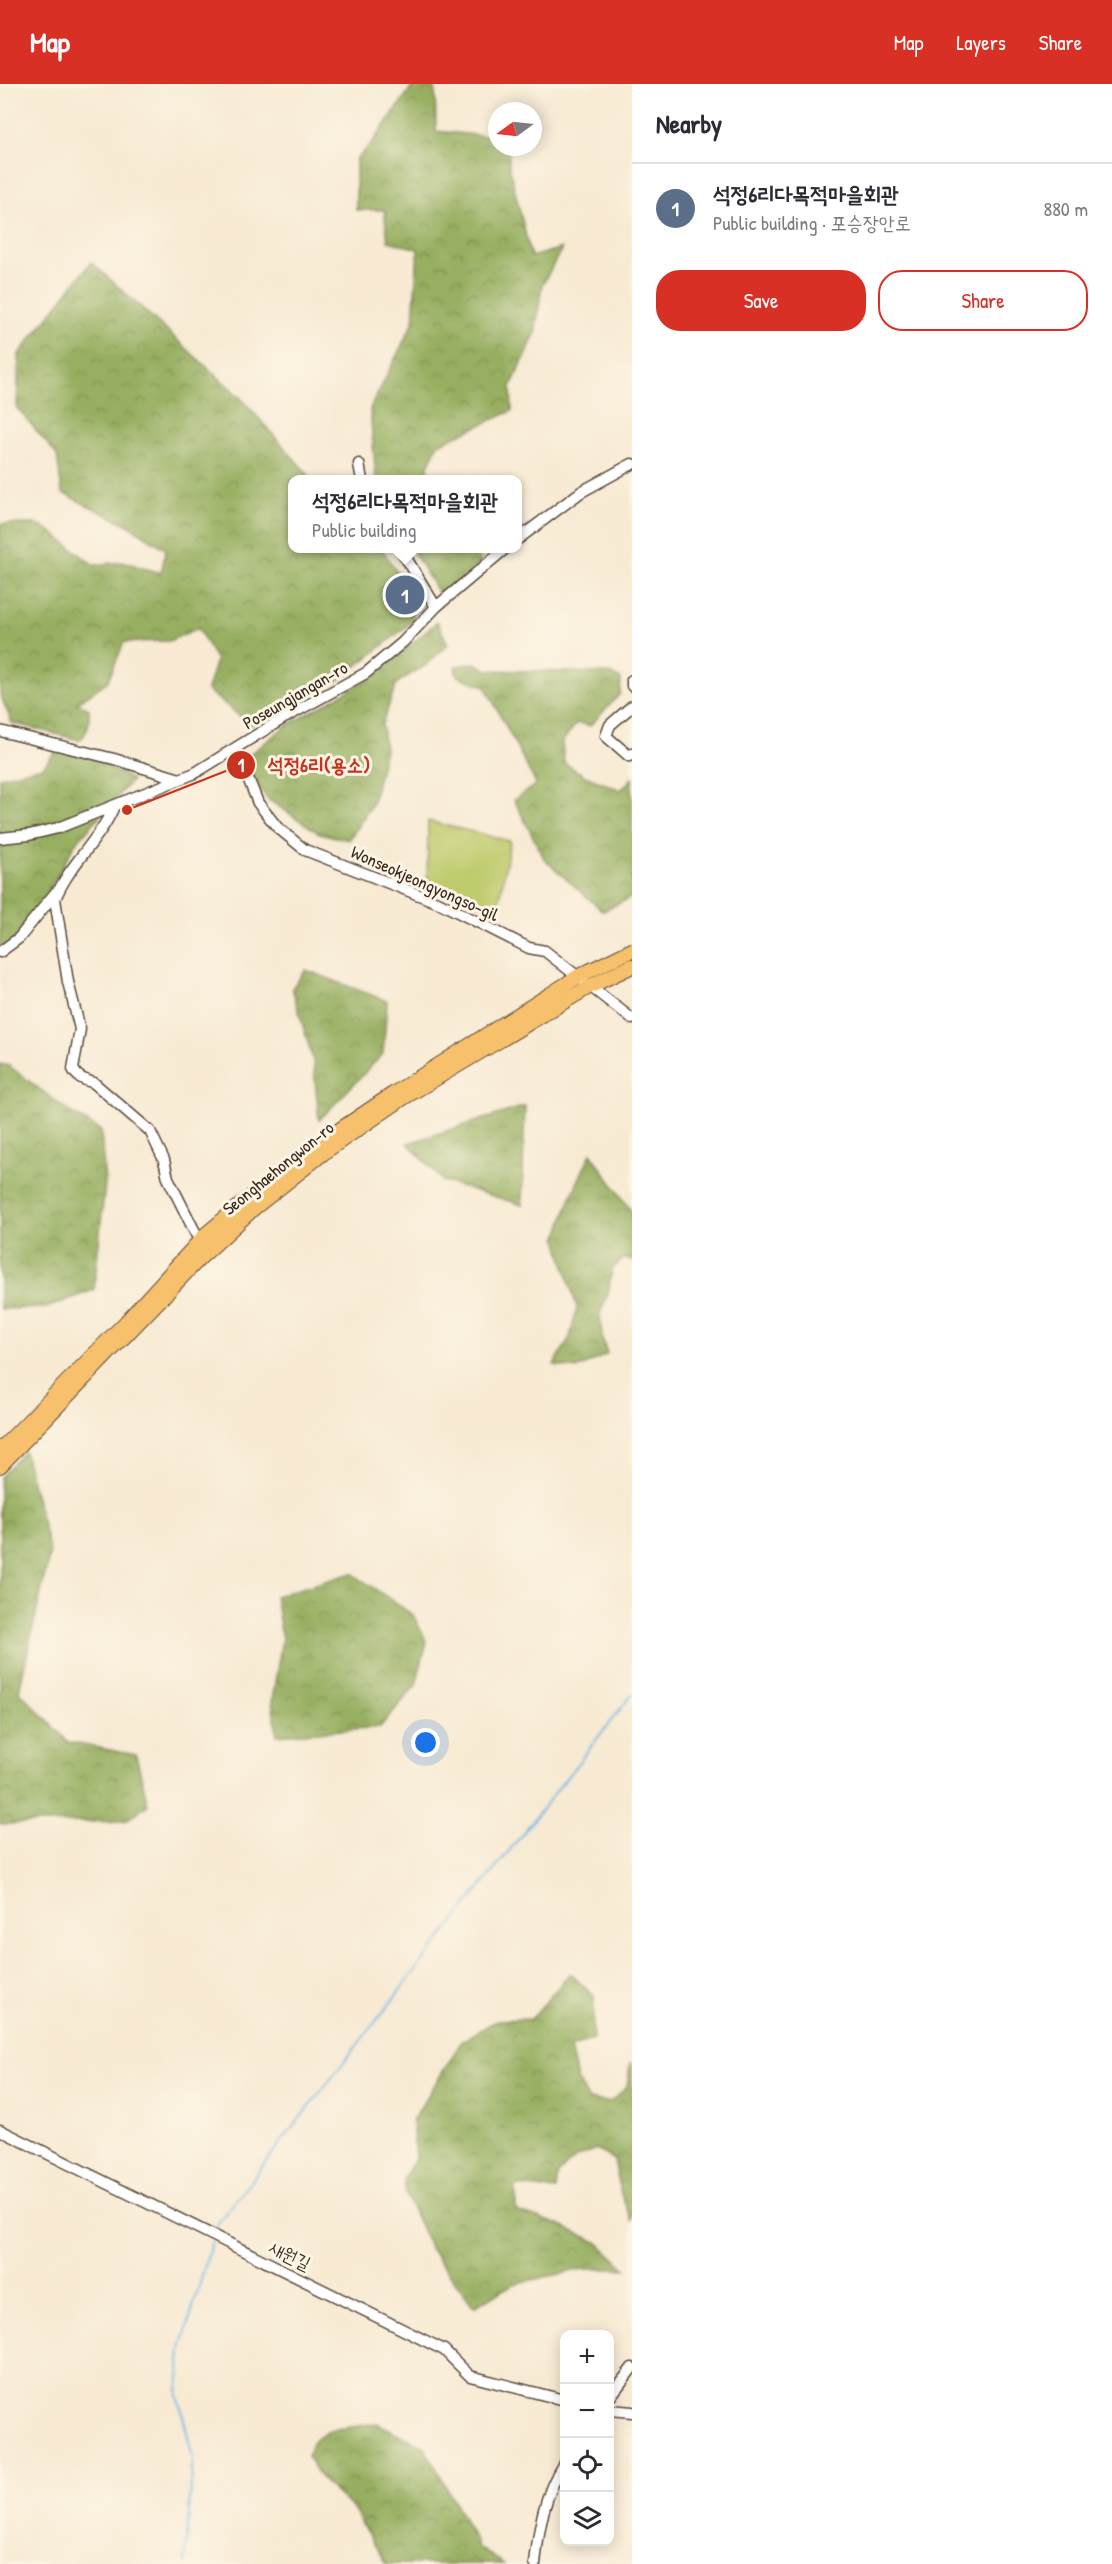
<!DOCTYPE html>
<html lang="en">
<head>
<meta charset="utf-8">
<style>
	body { margin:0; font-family:"Patrick Hand","Poor Story",sans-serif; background:#f7f7f7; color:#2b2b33 }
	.controls { position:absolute; right:18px; bottom:18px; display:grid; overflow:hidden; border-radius:12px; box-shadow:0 3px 15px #0003 }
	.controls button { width:54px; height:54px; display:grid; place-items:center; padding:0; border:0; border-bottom:2px solid #e1e1e2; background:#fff; color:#2b2b33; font:30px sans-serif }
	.compass { position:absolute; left:488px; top:18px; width:54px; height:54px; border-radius:50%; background:#fff; box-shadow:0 3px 15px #0003; rotate:255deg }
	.you { position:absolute; left:426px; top:1659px; width:21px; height:21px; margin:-15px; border:4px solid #fff; border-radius:50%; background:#1a73e8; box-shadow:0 0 0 9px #1a73e833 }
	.badge { display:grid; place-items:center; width:39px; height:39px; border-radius:50%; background:#d93025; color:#fff; font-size:20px; font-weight:700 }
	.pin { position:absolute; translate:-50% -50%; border:3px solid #fff; box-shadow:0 2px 6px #0006 }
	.popup { position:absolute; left:288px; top:391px; width:234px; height:78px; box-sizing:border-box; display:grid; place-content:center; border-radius:12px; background:#fff; filter:drop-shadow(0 2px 4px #0005); font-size:20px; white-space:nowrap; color:#7c7c81 }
	.popup b { font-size:22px; color:#2b2b33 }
	.popup::after { content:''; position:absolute; left:50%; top:100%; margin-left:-12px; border:12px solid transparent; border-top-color:#fff }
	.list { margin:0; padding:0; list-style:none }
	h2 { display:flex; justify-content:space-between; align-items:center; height:78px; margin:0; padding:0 24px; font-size:26px }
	h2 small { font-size:20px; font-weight:400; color:#7c7c81 }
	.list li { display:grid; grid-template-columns:39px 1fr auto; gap:18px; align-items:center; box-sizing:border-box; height:90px; padding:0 24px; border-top:2px solid #e1e1e2 }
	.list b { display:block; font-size:22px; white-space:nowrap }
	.list p { margin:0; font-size:20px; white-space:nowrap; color:#7c7c81 }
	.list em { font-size:20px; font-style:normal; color:#7c7c81 }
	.actions { display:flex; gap:12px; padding:18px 24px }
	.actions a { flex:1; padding:14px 0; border:2px solid #d93025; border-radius:24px; text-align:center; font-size:21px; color:#d93025 }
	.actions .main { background:#d93025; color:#fff }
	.icon { flex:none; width:33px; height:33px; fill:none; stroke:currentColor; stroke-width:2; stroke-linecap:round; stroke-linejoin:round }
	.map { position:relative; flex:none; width:632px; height:2480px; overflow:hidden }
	header { display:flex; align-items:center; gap:36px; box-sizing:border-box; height:84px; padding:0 30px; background:#d93025; color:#fff }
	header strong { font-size:28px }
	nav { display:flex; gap:33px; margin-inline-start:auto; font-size:21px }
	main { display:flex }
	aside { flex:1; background:#fff }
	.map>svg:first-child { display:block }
	.grass { fill:#bfcb6d; stroke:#7d7a46; stroke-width:1.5 }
	.forest { fill:url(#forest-crowns); stroke:#696c3f; stroke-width:1.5 }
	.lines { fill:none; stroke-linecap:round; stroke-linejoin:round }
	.stream { stroke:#69b6e3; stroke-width:2 }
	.minor-casing { stroke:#574739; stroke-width:13 }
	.major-casing { stroke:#574739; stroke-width:16 }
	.minor { stroke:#fff; stroke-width:10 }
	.major { stroke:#f7c06c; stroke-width:14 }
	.labels { text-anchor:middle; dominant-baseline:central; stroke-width:6; stroke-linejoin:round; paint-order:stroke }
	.street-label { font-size:18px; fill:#3b2a1e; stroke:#fcf5e5 }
	.leader { fill:none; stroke:#c8321e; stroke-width:2 }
	.callout-dot { fill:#c8321e; stroke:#fcf5e5; stroke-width:2 }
	.mark-label { font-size:18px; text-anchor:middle; font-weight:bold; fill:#fff }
	.callout-label { font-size:20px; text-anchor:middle; font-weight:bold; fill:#c8321e; stroke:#fcf5e5; stroke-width:6; stroke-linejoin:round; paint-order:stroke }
</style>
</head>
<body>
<header>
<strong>Map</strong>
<nav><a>Map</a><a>Layers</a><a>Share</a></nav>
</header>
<main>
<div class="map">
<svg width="632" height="2480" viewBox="0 0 632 2480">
	<defs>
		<pattern id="forest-crowns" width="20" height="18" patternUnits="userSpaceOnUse" patternTransform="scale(1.5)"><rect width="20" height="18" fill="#97af60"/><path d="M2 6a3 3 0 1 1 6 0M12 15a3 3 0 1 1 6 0" fill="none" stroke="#7c8f4f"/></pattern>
	</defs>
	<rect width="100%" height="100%" fill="#fcf5e5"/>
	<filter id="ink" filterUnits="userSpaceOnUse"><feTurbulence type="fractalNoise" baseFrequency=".0167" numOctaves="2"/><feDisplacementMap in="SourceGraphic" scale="12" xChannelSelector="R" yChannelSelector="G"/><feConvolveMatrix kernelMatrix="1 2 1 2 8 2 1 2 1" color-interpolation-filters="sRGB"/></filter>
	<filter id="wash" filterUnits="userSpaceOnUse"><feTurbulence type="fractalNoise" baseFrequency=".008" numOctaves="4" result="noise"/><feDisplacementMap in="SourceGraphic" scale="24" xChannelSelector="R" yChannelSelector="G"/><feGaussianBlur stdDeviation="1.35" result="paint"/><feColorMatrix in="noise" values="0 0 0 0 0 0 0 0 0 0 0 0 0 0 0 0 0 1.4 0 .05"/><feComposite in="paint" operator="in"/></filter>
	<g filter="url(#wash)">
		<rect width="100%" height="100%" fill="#f8ead3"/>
		<path class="grass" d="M 428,737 L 510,757 L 498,824 L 427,807 Z"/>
		<path class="forest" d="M 414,0 L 435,0 L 436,47 L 497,53 L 497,63 L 509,63 L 509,82 L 531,173 L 562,164 L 542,202 L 535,250 L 511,303 L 512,327 L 438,360 L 428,382 L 430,395 L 376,395 L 370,325 L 413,239 L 418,165 L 388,157 L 384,126 L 356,126 L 356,76 L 372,59 Z
			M 91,178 L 241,314 L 312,395 L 292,396 L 292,464 L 382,465 L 412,511 L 414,537 L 336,598 L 251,641 L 207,606 L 216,576 L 198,544 L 169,557 L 124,558 L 108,597 L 77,619 L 89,625 C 89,637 90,648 79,656 L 12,639 L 0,610 L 0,440 L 34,440 L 46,444 L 94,481 L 124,478 L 161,489 L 166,465 L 128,441 L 62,409 L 57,371 L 17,324 L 19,270 Z
			M 412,465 L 474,465 L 481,478 L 439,511 Z
			M 437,538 L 448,560 L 426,581 L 397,599 L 382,640 L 385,666 L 372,720 L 349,756 L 319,749 L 267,715 L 252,692 L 250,670 L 286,642 L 376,591 Z
			M 474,579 L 488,586 L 608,589 L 621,595 L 620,610 L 590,642 L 577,639 L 562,658 L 564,679 L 585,692 L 621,706 L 632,694 L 632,813 L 603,827 L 545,776 L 514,716 L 536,700 L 485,602 L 457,592 L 455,582 Z
			M 57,666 L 86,670 L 132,696 L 75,760 L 52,801 L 13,858 L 0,863 L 0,693 L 43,683 Z
			M 306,886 L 387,917 L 383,970 L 319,1036 L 313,976 L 292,904 Z
			M 0,980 L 9,982 L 69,1027 L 101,1047 L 105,1100 L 94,1206 L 46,1224 L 0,1225 Z
			M 525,1022 L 522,1121 L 443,1097 L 408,1059 Z
			M 591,1069 L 632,1128 L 632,1176 L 623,1175 L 612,1185 L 608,1210 L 600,1229 L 602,1253 L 607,1270 L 577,1285 L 554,1281 L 570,1253 L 577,1224 L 557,1155 L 570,1115 Z
			M 24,1367 L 50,1468 L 19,1607 L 68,1658 L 136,1671 L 148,1721 L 125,1737 L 0,1740 L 0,1393 Z
			M 352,1489 L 413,1531 L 427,1558 L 416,1601 L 380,1643 L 277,1651 L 272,1617 L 282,1555 L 275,1512 Z
			M 570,1889 L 594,1912 L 593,1955 L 570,1964 L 577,1995 L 589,2016 L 610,2018 L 627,2003 L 630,1979 L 632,1981 L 632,2137 L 621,2110 L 614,2076 L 597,2065 L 577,2073 L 558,2089 L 556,2106 L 516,2102 L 516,2127 L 557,2140 L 597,2158 L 626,2185 L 583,2185 L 513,2200 L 474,2223 L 430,2164 L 406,2111 L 404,2095 L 415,2074 L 412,2037 L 462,1957 L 497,1936 L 531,1935 Z
			M 377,2339 L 425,2363 L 479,2464 L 504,2480 L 386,2480 L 353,2425 L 323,2397 L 307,2372 L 312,2358 L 330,2346 Z"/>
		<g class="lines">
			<path class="stream" d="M 215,2148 L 218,2139 L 632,1610
				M 185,2480 L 193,2374 L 178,2311 L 181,2265 L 212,2157"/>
		</g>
	</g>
	<g filter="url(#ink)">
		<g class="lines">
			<defs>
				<path id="minor" d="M 359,380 L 362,396
					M 518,455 L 581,408 L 632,380
					M 400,464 L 436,523
					M 632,596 L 632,602
					M 632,622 L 610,641 L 606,652 L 629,672 L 632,670
					M 0,647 L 114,675 L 180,695
					M 236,664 L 258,719 L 277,743 L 305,766 L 442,820 L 529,864 L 545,867 L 632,935
					M 114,722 C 100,756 69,780 55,815 L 68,898 L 80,945 L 73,985 C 77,994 85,996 94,999 L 150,1047 L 164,1076 L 168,1094 L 197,1152
					M 0,754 L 29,751 L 58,744 L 195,689 L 284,634 L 366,589 L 403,558 L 436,523 L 506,464
					M 0,868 L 19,854 L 56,808
					M 0,2046 L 444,2266 L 470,2292 L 564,2316
					M 610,2313 L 632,2284
					M 610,2326 L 632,2328
					M 535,2480 C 539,2443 544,2411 564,2379"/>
				<path id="major" d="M 0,1366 L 126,1238 L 205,1151 L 259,1106 L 317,1061 L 393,1010 L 579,892 L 632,866
					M 0,1382 L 202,1172 L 254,1124 L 326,1067 L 405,1013 L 589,903 L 632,882"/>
			</defs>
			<use href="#minor" class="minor-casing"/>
			<use href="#major" class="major-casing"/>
			<use href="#minor" class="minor"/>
			<use href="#major" class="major"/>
		</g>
	</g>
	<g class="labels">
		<g class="street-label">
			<text transform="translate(295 611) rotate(-30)">Poseungjangan-ro</text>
			<text transform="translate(425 799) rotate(24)">Wonseokjeongyongso-gil</text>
			<text transform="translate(278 1084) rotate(-39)">Seonghaehongwon-ro</text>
			<text transform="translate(290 2171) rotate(26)">새원길</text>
		</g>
	</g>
	<path class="leader" d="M127 726L241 681"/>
	<g class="callout-dot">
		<circle cx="127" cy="726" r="6"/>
		<circle cx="241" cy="681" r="15"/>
	</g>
	<g class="mark-label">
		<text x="241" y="688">1</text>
	</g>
	<g class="callout-label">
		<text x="319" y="688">석정6리(용소)</text>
	</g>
</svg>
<div class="controls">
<button>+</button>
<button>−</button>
<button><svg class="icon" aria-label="locate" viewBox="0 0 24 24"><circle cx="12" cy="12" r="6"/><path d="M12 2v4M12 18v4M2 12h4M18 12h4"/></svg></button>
<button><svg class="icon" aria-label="layers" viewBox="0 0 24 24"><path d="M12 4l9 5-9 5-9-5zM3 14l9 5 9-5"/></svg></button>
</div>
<svg class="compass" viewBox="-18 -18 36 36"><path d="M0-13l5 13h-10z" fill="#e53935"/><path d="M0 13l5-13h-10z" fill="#7c7c81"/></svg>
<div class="you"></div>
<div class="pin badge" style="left:405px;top:511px;background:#5c6f8a">1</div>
<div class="popup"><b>석정6리다목적마을회관</b>Public building</div>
</div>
<aside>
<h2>Nearby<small></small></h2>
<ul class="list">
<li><span class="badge" style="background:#5c6f8a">1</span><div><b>석정6리다목적마을회관</b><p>Public building · 포승장안로</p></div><em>880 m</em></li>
</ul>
<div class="actions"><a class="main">Save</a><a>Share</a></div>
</aside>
</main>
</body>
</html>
